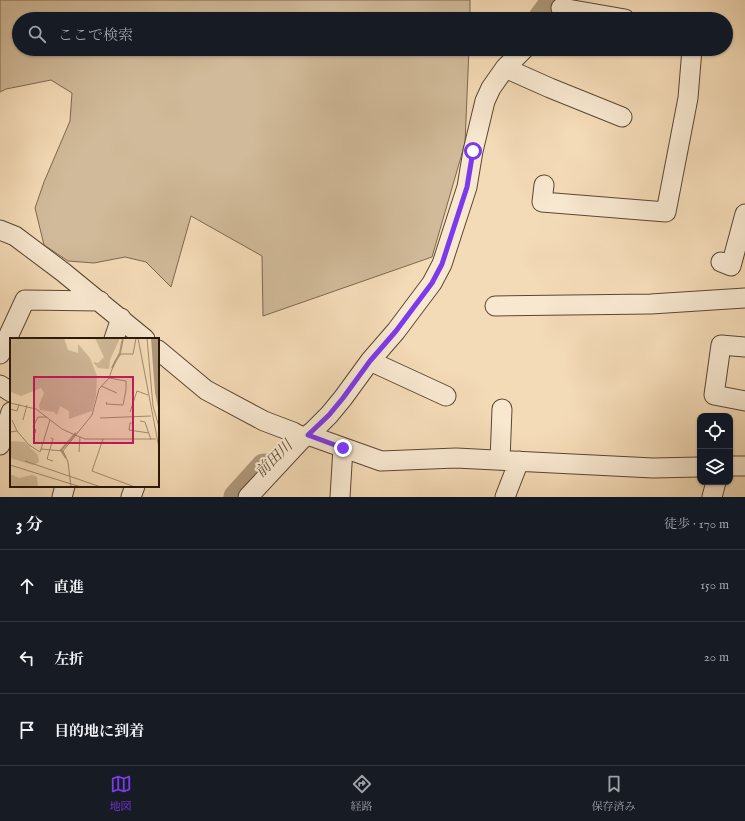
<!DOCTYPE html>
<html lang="ja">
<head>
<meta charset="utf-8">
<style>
	body { margin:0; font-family:"IM FELL English","Noto Serif JP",serif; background:#20242c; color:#f1f3f6 }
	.controls { position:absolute; right:12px; bottom:12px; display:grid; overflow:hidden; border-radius:8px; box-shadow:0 1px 3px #0004 }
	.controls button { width:36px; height:36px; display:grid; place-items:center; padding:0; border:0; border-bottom:1px solid #363941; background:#171b24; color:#f1f3f6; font:20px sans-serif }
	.stop { position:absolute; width:12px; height:12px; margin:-9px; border:3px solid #7c3aed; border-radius:50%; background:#fff }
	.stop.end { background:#7c3aed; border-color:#fff; box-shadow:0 1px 4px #0008 }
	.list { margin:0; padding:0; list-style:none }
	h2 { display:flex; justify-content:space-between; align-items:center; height:52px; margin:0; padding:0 16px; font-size:17px }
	h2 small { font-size:13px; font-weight:400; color:#9ea1a6 }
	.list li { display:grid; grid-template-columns:26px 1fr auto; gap:12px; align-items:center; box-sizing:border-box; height:72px; padding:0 16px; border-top:1px solid #363941 }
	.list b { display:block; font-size:15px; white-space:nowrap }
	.list em { font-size:13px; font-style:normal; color:#9ea1a6 }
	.icon { flex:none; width:22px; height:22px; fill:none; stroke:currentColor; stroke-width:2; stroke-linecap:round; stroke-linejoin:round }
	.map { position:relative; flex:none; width:745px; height:497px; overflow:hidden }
	.search { position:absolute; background:#171b24; box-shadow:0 1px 3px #0004; left:12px; right:12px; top:12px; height:44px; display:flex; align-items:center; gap:10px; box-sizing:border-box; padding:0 14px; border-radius:22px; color:#9ea1a6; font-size:15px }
	.sheet { height:268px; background:#171b24 }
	nav { display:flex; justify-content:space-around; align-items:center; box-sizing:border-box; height:56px; border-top:1px solid #363941; background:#171b24; font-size:11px; color:#9ea1a6 }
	nav a { display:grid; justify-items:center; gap:2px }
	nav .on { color:#7c3aed }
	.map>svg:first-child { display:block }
	.green { fill:#d1ba99; stroke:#7c6850 }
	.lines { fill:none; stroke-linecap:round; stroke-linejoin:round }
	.river { stroke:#ae987b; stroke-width:27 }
	.minor-casing { stroke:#5a4732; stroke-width:21 }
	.minor { stroke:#f8e8d0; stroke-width:19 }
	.route { stroke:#7c3aed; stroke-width:5 }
	.labels { text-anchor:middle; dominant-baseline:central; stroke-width:4; stroke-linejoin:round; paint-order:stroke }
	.water-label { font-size:15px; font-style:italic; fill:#5d4a35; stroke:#f8e8d0 }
	.inset-river { fill:none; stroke:#ae987b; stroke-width:2 }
	.inset-road { fill:none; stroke:#a28c70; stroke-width:1 }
	.view { fill:#c2185b; fill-opacity:0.15; stroke:#c2185b; stroke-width:2 }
	.inset-edge { fill:none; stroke:#271606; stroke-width:2 }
</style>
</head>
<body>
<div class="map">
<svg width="745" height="497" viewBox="0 0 745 497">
	<rect width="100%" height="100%" fill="#f4dbb7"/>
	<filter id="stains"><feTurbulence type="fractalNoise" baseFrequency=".005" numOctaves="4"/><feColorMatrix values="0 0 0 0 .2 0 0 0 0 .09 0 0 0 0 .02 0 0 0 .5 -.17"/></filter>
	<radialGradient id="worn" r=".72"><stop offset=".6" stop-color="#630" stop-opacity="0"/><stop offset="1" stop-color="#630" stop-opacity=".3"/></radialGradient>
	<path class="green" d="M 0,0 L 470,0 L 470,19 L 19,19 L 19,49 L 469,49 L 465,143 L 432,257 L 263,316 L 262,256 L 191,216 L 171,287 L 146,262 L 125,257 L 94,263 L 68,261 L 44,245 L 35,208 L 44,182 L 70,121 L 72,93 L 51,80 L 6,89 L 0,92 Z"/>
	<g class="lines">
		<path class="river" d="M 541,19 L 555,0
			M 237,497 L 264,467"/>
		<defs>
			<path id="minor" d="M 561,8 L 625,19
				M 505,68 L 550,88 L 622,117
				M 544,185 L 542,202 L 666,212 L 688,98 L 692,49
				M 0,230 L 15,236 L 63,272 L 145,339
				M 721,262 L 731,266 L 745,214
				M 495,306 L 651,304 L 745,298
				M 114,339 L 121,318
				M 745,347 L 721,345 L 714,395 L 745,401
				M 158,350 L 206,390 L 264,421 L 293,432 L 304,438
				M 0,354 L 25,300 L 100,301
				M 370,361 L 446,396
				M 0,385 L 11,392
				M 308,435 L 381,461 L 456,458 L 653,468 L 700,467
				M 0,445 L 11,412
				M 500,460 L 502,409
				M 730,466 L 745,466
				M 62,497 L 65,486
				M 131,497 L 135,486
				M 248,497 L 301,440 L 313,431 L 329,415 L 343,398 L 370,361 L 396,331 L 432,283 L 442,264 L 467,187 L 473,151 L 485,101 L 491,88 L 505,68 L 524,49
				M 340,497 L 343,448
				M 505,497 L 519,461
				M 712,497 L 716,482"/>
		</defs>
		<use href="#minor" class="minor-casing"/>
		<use href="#minor" class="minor"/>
	</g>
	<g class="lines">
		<path class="route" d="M 343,448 L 308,435 L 329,415 L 343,398 L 370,361 L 396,331 L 432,283 L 442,264 L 467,187 L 473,151"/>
	</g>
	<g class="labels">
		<g class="water-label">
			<text transform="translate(274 459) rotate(-45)">前田川</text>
		</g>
	</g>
	<g transform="translate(10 338)">
		<rect width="149" height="149" fill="#f4dbb7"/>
		<path d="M 0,0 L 54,0 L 58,12 L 68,15 L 68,6 L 80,20 L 87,38 L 86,58 L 82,73 L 59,81 L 59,73 L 50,68 L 47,77 L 44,74 L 30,72 L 29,67 L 34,55 L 31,50 L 11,58 L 1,54 ZM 85,0 L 110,0 L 100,22 L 99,31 L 88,30 L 83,24 L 88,25 L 94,19 ZM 0,103 L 15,104 L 28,117 L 29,124 L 23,127 L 0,120 ZM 0,136 L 9,140 L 22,137 L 27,139 L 28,149 L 0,149 Z" fill="#d1ba99"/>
		<path d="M 141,0 L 149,0 L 149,74 L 145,55 Z" fill="#ae987b"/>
		<path class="inset-river" d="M 102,30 L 110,15 L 113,0M 56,120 L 51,112 L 66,95"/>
		<path class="inset-road" d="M 128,0 L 149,110M 137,0 L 143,68 L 149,89M 91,48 L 107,55M 97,64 L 96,66 L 113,67 L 116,52 L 116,43 L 99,40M 0,65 L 26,71 L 52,91 L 65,97M 0,71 L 7,73 L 9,66M 120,74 L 127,53 L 138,57M 90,80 L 141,78M 2,82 L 7,93M 13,82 L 17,67M 130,83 L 135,84 L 141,102M 123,85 L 120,85 L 119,92 L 139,95M 0,94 L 7,93 L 19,107 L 30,114 L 31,111 L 53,113M 65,97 L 75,101 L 146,101M 41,100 L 43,101 L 37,121 L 43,123M 23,101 L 26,92 L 23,89 L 28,79 L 37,79M 93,101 L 82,133 L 125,149M 31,111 L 40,82M 53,113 L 82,77 L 89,51 L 99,40 L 105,23 L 111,16 L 123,16 L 126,0M 53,113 L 58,124 L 61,149M 69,114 L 70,99M 15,123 L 91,149M 0,127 L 71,149"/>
		<path class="view" d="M 24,39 L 123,39 L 123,105 L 24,105 Z"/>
		<rect width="149" height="149" class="inset-edge"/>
	</g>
	<rect width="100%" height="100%" filter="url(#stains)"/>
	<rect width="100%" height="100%" fill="url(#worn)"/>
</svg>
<div class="controls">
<button><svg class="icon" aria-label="locate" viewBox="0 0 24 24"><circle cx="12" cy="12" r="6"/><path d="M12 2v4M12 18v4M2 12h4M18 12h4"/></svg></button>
<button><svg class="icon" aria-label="layers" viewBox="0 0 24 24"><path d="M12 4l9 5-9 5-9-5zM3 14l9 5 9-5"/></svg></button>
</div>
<div class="stop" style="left:473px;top:151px"></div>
<div class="stop end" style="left:343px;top:448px"></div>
<div class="search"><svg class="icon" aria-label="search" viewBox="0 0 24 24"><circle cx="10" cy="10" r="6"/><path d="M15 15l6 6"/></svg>ここで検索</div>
</div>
<section class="sheet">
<h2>3 分<small>徒歩 · 170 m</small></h2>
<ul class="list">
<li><svg class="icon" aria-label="ahead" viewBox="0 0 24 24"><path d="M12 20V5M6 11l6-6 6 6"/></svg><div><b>直進</b></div><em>150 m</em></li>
<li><svg class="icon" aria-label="left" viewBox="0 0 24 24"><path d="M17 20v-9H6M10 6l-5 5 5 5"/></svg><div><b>左折</b></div><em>20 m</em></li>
<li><svg class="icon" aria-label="arrive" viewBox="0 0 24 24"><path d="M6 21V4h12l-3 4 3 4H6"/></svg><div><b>目的地に到着</b></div></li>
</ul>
</section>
<nav>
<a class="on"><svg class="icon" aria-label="map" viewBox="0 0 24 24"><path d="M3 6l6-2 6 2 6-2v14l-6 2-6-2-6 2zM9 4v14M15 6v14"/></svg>地図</a>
<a><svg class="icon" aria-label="directions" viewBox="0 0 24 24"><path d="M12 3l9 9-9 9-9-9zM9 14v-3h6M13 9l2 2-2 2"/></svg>経路</a>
<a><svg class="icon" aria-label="saved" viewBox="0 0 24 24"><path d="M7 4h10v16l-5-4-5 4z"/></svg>保存済み</a>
</nav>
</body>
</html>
